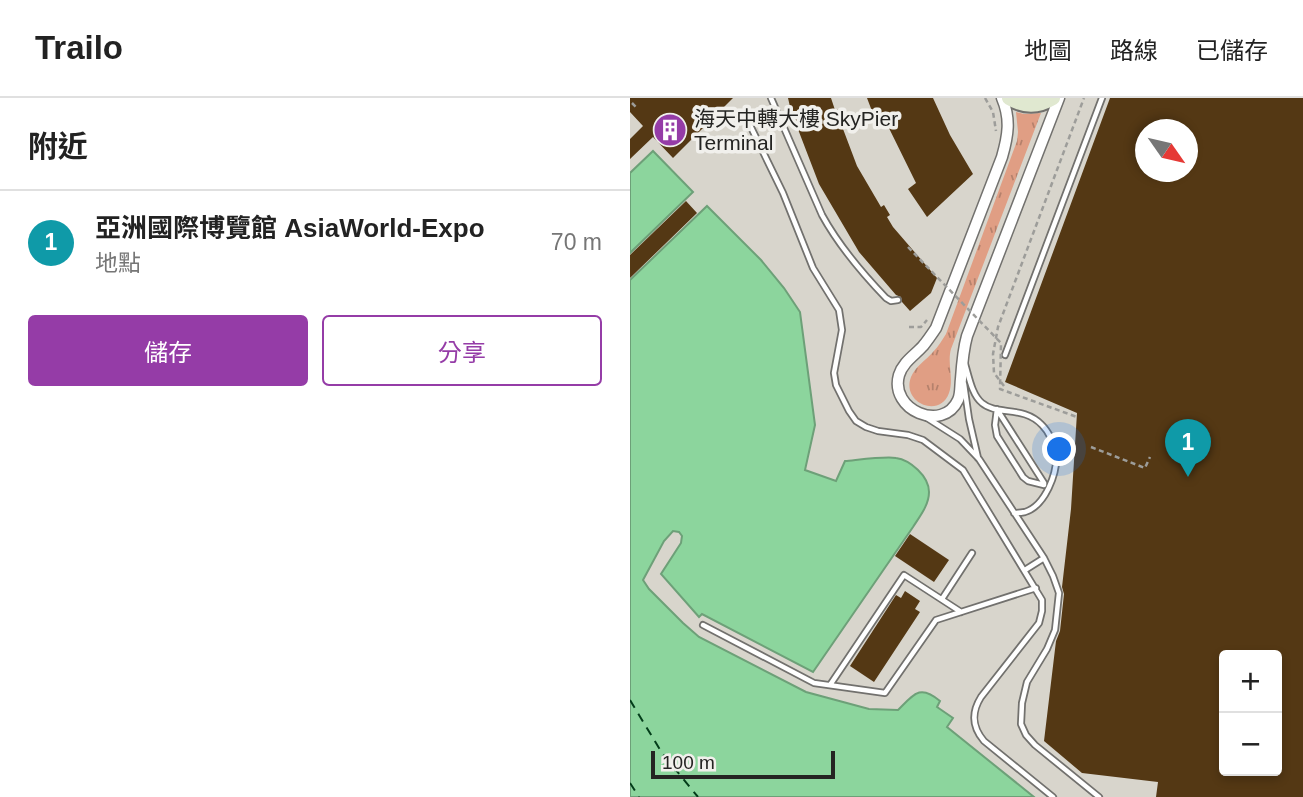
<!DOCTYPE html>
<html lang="zh-TW">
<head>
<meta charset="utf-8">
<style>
	body { margin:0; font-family:Helvetica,"Noto Sans TC",sans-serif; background:#f6f6f6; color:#222 }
	.controls { position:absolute; right:21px; bottom:21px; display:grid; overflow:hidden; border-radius:7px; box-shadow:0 4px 10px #0003 }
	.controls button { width:63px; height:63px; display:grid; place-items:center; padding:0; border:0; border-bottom:2px solid #e0e0e0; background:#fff; color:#222; font:35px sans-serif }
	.compass { position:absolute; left:505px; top:21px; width:63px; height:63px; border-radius:50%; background:#fff; box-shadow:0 4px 10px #0003; rotate:124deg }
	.scale { position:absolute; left:21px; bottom:18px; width:184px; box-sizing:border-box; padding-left:7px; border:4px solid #242422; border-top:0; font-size:19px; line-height:24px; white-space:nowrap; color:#242422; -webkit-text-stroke:5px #f1f0ec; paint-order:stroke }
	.you { position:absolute; left:430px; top:352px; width:24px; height:24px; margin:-18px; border:5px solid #fff; border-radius:50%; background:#1a73e8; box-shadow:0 0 0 10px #1a73e833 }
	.badge { display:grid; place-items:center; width:46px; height:46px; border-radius:50%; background:#953ca7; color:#fff; font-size:23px; font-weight:700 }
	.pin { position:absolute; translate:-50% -58px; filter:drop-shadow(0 2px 4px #0008) }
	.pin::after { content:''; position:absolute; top:37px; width:24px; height:21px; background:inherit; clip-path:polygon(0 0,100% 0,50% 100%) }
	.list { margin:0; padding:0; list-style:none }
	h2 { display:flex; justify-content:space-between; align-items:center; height:91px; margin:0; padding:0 28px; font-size:30px }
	h2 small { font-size:23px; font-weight:400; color:#767676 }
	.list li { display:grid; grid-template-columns:46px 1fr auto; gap:21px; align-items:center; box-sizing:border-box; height:105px; padding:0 28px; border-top:2px solid #e0e0e0 }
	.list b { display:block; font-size:26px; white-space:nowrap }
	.list p { margin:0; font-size:23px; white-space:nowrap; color:#767676 }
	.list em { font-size:23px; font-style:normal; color:#767676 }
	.actions { display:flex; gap:14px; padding:21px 28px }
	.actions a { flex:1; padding:16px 0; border:2px solid #953ca7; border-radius:7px; text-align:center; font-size:24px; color:#953ca7 }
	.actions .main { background:#953ca7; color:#fff }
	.map { position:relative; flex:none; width:673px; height:699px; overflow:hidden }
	header { display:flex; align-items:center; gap:42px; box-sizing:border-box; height:98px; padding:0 35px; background:#fff; border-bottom:2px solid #e0e0e0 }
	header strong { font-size:33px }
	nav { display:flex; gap:38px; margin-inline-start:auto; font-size:24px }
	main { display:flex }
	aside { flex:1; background:#fff }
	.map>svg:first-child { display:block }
	.built { fill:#d8d5cc; fill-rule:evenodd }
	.grass { fill:url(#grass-tufts) }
	.water { fill:#8cd59d; stroke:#6da078; stroke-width:2 }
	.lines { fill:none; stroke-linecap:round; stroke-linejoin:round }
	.ferry { stroke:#033d1a; stroke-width:2; stroke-dasharray:9 7; stroke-linecap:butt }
	.building { fill:#543814; fill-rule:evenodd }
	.lane-casing { stroke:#72716e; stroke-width:8 }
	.street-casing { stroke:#72716e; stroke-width:13 }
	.secondary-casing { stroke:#72716e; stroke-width:18 }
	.path { stroke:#9d9d9a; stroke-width:2.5; stroke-dasharray:5 3.5; stroke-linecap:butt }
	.lane { stroke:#fff; stroke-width:4.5 }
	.street { stroke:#fff; stroke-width:10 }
	.secondary { stroke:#e0e8d0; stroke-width:14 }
	.path-bridge { stroke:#9d9d9a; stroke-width:2.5; stroke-dasharray:5 3.5; stroke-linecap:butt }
	.labels { text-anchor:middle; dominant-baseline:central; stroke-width:7; stroke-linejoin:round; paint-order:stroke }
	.poi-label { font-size:21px; fill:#242422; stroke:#f1f0ec; text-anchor:start }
</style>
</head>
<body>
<header>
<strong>Trailo</strong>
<nav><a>地圖</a><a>路線</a><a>已儲存</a></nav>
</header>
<main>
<aside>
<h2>附近<small></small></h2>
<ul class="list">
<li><span class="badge" style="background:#0f9aa8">1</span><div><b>亞洲國際博覽館 AsiaWorld-Expo</b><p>地點</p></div><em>70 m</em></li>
</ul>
<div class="actions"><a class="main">儲存</a><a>分享</a></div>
</aside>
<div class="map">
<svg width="673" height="699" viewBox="0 0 673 699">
	<defs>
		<pattern id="grass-tufts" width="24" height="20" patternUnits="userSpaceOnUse" patternTransform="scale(1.75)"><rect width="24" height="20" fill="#e09e84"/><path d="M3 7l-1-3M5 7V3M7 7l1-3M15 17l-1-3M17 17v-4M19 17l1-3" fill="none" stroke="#b5816c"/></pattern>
	</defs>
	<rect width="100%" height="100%" fill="#e3e3df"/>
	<path class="built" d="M 0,0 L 673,0 L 673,699 L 404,699 L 316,629 L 284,596 L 268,612 L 239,611 L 176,594 L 69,539 L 53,525 L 19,491 L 13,482 L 16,474 L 34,443 L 43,433 L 49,434 L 52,438 L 51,444 L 31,477 L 69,519 L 207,383 L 174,372 L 185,327 L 170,214 L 154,190 L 131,162 L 77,108 L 0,182 L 0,155 L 63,94 L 23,54 L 0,75 ZM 516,32 L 558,32 L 558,74 L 516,74 ZM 594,557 L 647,557 L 647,673 L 594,673 Z"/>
	<path class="grass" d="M 386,14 L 394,16 L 411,15 L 321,251 C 317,265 324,281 319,295 C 310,321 271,305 281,279 C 285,269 296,262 303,254 C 309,248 312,242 316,236 L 387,43 L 388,34 Z"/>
	<path class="water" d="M 23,53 L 63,94 L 0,155 L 0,75 Z
		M 77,108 L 131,162 L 154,190 L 170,214 L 185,327 L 175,372 L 206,383 L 215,363 C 227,362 256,358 266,360 C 280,362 299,378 299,394 C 299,407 290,418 283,429 L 183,574 L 72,516 L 69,519 L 31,476 L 51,445 L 52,438 L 49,434 L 43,433 L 34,443 L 13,482 L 19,491 L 53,525 L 69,539 L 176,594 L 239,611 L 268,612 C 284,596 290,586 310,603 L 307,609 L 323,620 L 317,629 L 404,699 L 0,699 L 0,182 Z"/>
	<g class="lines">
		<path class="ferry" d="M 0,602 L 32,655 L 68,699
			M 0,685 L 9,699"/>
	</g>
	<path class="building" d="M 0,0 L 103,0 L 43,60 L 23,39 L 0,61 L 0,41 L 13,28 L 0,14 Z
		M 158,0 L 201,0 L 205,12 L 209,11 L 213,22 L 210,23 L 227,68 L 251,109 L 254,107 L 260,117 L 257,119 L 263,129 L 307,180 L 301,195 L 280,213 L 272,204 L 271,199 L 266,197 L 229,154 L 189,86 L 161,13 Z
		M 237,0 L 303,0 L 320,37 L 343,76 L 297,119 L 278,91 L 286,85 L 253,18 L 245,21 Z
		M 480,0 L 673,0 L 673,699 L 526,699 L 528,684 L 452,675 L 414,643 L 426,543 L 430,533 L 434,496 L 432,489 L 441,411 L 447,315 L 375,284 ZM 515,32 L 557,32 L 557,74 L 515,74 ZM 594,557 L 647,557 L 647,673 L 594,673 Z
		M 56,103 L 67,115 L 0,180 L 0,157 Z
		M 280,436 L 319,462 L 304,484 L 265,458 Z
		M 275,493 L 290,503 L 285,511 L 290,514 L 244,584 L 220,568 L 266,497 L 271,500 Z"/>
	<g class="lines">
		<defs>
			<path id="lane" d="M 141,0 L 192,117 C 209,148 232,175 256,200 L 261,203 L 268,202
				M 116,19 L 153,95 L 183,170 L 209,212 L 212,232 L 204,275 L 206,287 L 219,313 L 226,323 L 236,329 L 248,333 L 278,337 L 293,342 L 333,372 L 412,502 L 412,513 L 409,525 L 351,599 C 341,615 342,629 354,643 L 423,699
				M 375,257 L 472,0
				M 335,266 C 339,279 342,297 352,305 C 367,318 393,307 412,327 C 418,333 425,346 426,355 C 428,375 415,408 395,414 C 391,415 388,415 384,415
				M 334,286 L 339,321 L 348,360
				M 367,311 L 365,327 L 367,338 L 393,379 L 398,383 L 414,387
				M 368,313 L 414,385
				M 297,320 L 330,341 L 349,361 L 414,460 L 423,478 L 429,495 L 425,532 L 417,551 L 397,584 L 392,605 L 391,626 L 396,637 L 405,647 L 469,699
				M 395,472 L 414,460
				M 312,501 L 342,455
				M 73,527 L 184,585 L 255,595 L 306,522 L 406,490
				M 200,587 L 274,477 L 331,514"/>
			<path id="street" d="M 372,0 C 381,21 378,38 372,59 L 306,230 C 302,236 298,242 293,248 C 285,257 273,264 269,277 C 259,312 313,335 328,302 C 331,296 330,288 331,281 C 332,266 333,252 337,238 L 429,0"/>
			<path id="secondary" d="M 379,0 C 394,9 408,9 423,0"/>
		</defs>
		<use href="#lane" class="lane-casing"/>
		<use href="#street" class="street-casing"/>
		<use href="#secondary" class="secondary-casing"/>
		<path class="path" d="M 355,0 L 363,14 L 366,33
			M 2,5 L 8,11
			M 279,229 L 291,229 L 297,222
			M 374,288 L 364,275 L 363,256 L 368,229 L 454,0
			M 461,349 L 515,370 L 520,359
			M 431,350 L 445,348"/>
		<use href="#lane" class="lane"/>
		<use href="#street" class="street"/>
		<use href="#secondary" class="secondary"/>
		<path class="path-bridge" d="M 278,149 L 371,245 L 370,291 L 447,319"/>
	</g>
	<defs>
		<symbol id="building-disc" viewBox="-11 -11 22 22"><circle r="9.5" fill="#953ca7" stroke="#f1f0ec"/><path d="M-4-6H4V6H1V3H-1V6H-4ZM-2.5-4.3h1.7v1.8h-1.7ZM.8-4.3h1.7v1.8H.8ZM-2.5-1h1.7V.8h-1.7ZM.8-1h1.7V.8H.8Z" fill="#fff"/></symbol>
	</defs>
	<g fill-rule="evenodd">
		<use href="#building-disc" x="21" y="13" width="38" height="38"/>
	</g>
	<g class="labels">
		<g class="poi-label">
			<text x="64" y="20">海天中轉大樓 SkyPier<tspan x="64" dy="24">Terminal</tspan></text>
		</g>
	</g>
</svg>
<div class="controls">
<button>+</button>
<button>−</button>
</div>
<svg class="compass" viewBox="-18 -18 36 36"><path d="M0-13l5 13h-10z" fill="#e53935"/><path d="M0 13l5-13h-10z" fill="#767676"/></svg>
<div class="scale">100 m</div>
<div class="you"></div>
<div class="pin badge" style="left:558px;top:379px;background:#0f9aa8">1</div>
</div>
</main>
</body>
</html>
